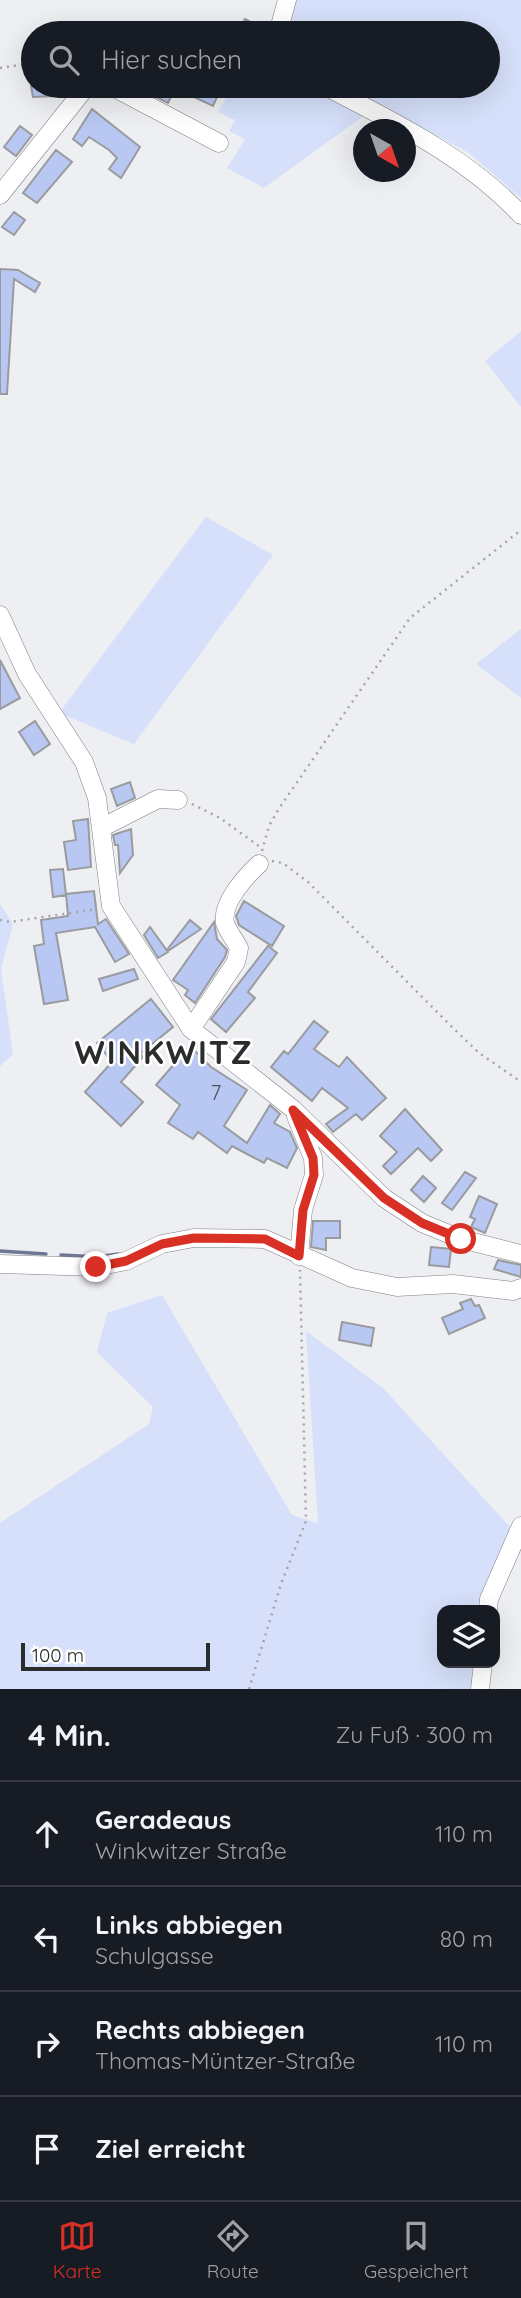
<!DOCTYPE html>
<html lang="de">
<head>
<meta charset="utf-8">
<style>
	body { margin:0; font-family:Quicksand,sans-serif; background:#242831; color:#f1f3f6 }
	.controls { position:absolute; right:21px; bottom:21px; display:grid; overflow:hidden; border-radius:14px; box-shadow:0 7px 28px #0002 }
	.controls button { width:63px; height:63px; display:grid; place-items:center; padding:0; border:0; border-bottom:2px solid #363941; background:#171b24; color:#f1f3f6; font:35px sans-serif }
	.compass { position:absolute; left:353px; top:119px; width:63px; height:63px; border-radius:50%; background:#171b24; box-shadow:0 7px 28px #0002; rotate:140deg }
	.scale { position:absolute; left:21px; bottom:18px; width:189px; box-sizing:border-box; padding-left:7px; border:4px solid #2b2c2d; border-top:0; font-size:19px; line-height:24px; white-space:nowrap; color:#2b2c2d; -webkit-text-stroke:5px #fff; paint-order:stroke }
	.stop { position:absolute; width:21px; height:21px; margin:-16px; border:5px solid #d93025; border-radius:50%; background:#fff }
	.stop.end { background:#d93025; border-color:#fff; box-shadow:0 2px 7px #0008 }
	.list { margin:0; padding:0; list-style:none }
	h2 { display:flex; justify-content:space-between; align-items:center; height:91px; margin:0; padding:0 28px; font-size:30px }
	h2 small { font-size:23px; font-weight:400; color:#9ea1a6 }
	.list li { display:grid; grid-template-columns:46px 1fr auto; gap:21px; align-items:center; box-sizing:border-box; height:105px; padding:0 28px; border-top:2px solid #363941 }
	.list b { display:block; font-size:26px; white-space:nowrap }
	.list p { margin:0; font-size:23px; white-space:nowrap; color:#9ea1a6 }
	.list em { font-size:23px; font-style:normal; color:#9ea1a6 }
	.icon { flex:none; width:38px; height:38px; fill:none; stroke:currentColor; stroke-width:2; stroke-linecap:round; stroke-linejoin:round }
	.map { position:relative; flex:none; width:521px; height:1689px; overflow:hidden }
	.search { position:absolute; background:#171b24; box-shadow:0 7px 28px #0002; left:21px; right:21px; top:21px; height:77px; display:flex; align-items:center; gap:18px; box-sizing:border-box; padding:0 24px; border-radius:38px; color:#9ea1a6; font-size:26px }
	.sheet { height:511px; background:#171b24 }
	nav { display:flex; justify-content:space-around; align-items:center; box-sizing:border-box; height:98px; border-top:2px solid #363941; background:#171b24; font-size:19px; color:#9ea1a6 }
	nav a { display:grid; justify-items:center; gap:4px }
	nav .on { color:#d93025 }
	.map>svg:first-child { display:block }
	.green { fill:#d6e0fa }
	.lines { fill:none; stroke-linecap:round; stroke-linejoin:round }
	.stream { stroke:#6e7895; stroke-width:3.5 }
	.building { fill:#b8c8f3; stroke:#9a9b9e; stroke-width:2 }
	.minor-casing { stroke:#7e7f82; stroke-width:19 }
	.path { stroke:#a4a5a8; stroke-width:2.5; stroke-dasharray:2 5; stroke-linecap:butt }
	.minor { stroke:#fff; stroke-width:18 }
	.route { stroke:#d93025; stroke-width:9 }
	.labels { text-anchor:middle; dominant-baseline:central; stroke-width:5; stroke-linejoin:round; paint-order:stroke }
	.number-label { font-size:21px; fill:#4e535e }
	.district-label { font-size:32px; font-weight:bold; letter-spacing:2px; fill:#2b2c2d; stroke:#fff }
</style>
</head>
<body>
<div class="map">
<svg width="521" height="1689" viewBox="0 0 521 1689">
	<rect width="100%" height="100%" fill="#eeeff3"/>
	<path class="green" d="M 294,0 L 521,0 L 521,198 L 469,153 L 346,86 L 488,86 L 488,33 L 288,33 L 286,22 Z
		M 233,86 L 301,86 L 365,115 L 264,188 L 227,168 L 245,139 L 229,131 L 235,120 L 218,112 Z
		M 521,331 L 521,407 L 485,361 Z
		M 206,517 L 273,555 L 134,744 L 59,713 Z
		M 521,629 L 521,698 L 476,664 Z
		M 0,904 L 13,924 L 1,969 L 13,1054 L 0,1066 Z
		M 162,1295 L 292,1515 L 318,1523 L 306,1331 L 384,1389 L 510,1527 L 482,1610 L 442,1610 L 442,1663 L 476,1663 L 473,1689 L 0,1689 L 0,1523 L 149,1424 L 153,1407 L 97,1352 L 107,1313 Z"/>
	<g class="lines">
		<path class="stream" d="M 0,1251 L 46,1254
			M 61,1255 L 98,1257 L 118,1254"/>
	</g>
	<path class="building" d="M 245,19 L 258,26 L 254,33 L 237,33 Z
		M 31,86 L 52,86 L 54,96 L 33,97 Z
		M 135,86 L 222,86 L 213,106 L 175,88 L 168,103 Z
		M 92,109 L 140,147 L 121,178 L 109,169 L 117,158 L 109,150 L 89,137 L 82,146 L 73,139 Z
		M 20,126 L 32,135 L 16,156 L 4,147 Z
		M 56,150 L 72,162 L 37,203 L 23,193 Z
		M 14,212 L 25,220 L 14,235 L 2,227 Z
		M 0,269 L 18,270 L 40,283 L 35,292 L 14,279 L 7,394 L 0,394 Z
		M 0,660 L 20,698 L 0,709 Z
		M 35,721 L 50,744 L 34,755 L 19,732 Z
		M 130,782 L 135,798 L 117,806 L 111,789 Z
		M 88,819 L 91,867 L 68,870 L 64,842 L 76,840 L 73,821 Z
		M 131,829 L 133,855 L 120,873 L 118,845 L 115,845 L 113,835 Z
		M 63,869 L 66,895 L 53,897 L 50,870 Z
		M 94,891 L 98,924 L 106,919 L 129,954 L 115,962 L 95,927 L 56,933 L 68,1000 L 44,1004 L 34,946 L 44,944 L 41,920 L 68,916 L 66,894 Z
		M 244,901 L 284,926 L 272,946 L 239,925 L 236,916 Z
		M 190,920 L 201,929 L 168,951 L 167,950 Z
		M 214,922 L 217,939 L 227,950 L 225,957 L 195,1003 L 185,995 L 188,990 L 173,980 Z
		M 150,927 L 168,952 L 158,958 L 144,935 Z
		M 268,946 L 277,953 L 248,992 L 255,998 L 226,1032 L 211,1019 Z
		M 134,969 L 138,979 L 103,991 L 99,979 Z
		M 151,999 L 173,1027 L 140,1054 L 143,1057 L 121,1082 L 143,1102 L 121,1126 L 85,1092 L 112,1062 L 97,1043 Z
		M 314,1021 L 328,1032 L 314,1049 L 339,1067 L 347,1057 L 386,1098 L 362,1120 L 356,1114 L 333,1132 L 326,1124 L 348,1108 L 322,1088 L 312,1101 L 271,1067 L 284,1051 L 288,1054 Z
		M 190,1046 L 211,1067 L 247,1090 L 224,1126 L 247,1143 L 270,1105 L 280,1114 L 274,1123 L 290,1132 L 297,1148 L 287,1168 L 267,1158 L 264,1163 L 232,1146 L 227,1153 L 198,1132 L 193,1139 L 168,1123 L 180,1105 L 156,1085 Z
		M 405,1109 L 442,1150 L 431,1161 L 418,1148 L 391,1174 L 383,1166 L 397,1152 L 380,1136 Z
		M 465,1172 L 476,1178 L 452,1210 L 442,1203 Z
		M 423,1176 L 436,1188 L 424,1202 L 411,1190 Z
		M 479,1196 L 497,1204 L 485,1233 L 471,1227 L 475,1219 L 470,1217 Z
		M 313,1221 L 340,1221 L 340,1238 L 326,1238 L 326,1250 L 311,1247 Z
		M 431,1247 L 451,1249 L 449,1267 L 429,1265 Z
		M 498,1260 L 521,1265 L 521,1277 L 494,1269 Z
		M 471,1299 L 475,1306 L 479,1305 L 485,1318 L 449,1334 L 442,1318 L 463,1309 L 460,1303 Z
		M 342,1322 L 374,1328 L 371,1346 L 339,1340 Z"/>
	<g class="lines">
		<defs>
			<path id="minor" d="M 278,33 L 287,0
				M 111,86 L 219,143
				M 325,86 C 395,123 466,156 521,215
				M 0,195 L 87,86
				M 0,615 L 27,674 L 84,762 L 97,798 L 111,906 L 191,1029 L 293,1109 L 384,1198 L 422,1223 L 461,1239 L 521,1254
				M 101,828 L 158,799 L 178,800
				M 191,1029 L 236,962 L 239,948 C 235,940 228,932 225,923 C 221,903 246,876 259,864
				M 296,1116 L 313,1158 L 314,1175 L 303,1210 L 299,1256
				M 0,1264 L 96,1267 L 126,1261 L 162,1244 L 194,1238 L 265,1239 L 352,1278 L 397,1287 L 453,1284 L 513,1291 L 521,1288
				M 488,1610 L 489,1599 L 521,1526
				M 480,1689 L 483,1663"/>
		</defs>
		<use href="#minor" class="minor-casing"/>
		<path class="path" d="M 0,68 L 33,63
			M 192,804 L 220,818 L 263,849
			M 262,851 L 269,826 L 278,810 L 410,618 L 521,530
			M 272,861 L 283,863 L 308,882 L 450,1025 L 478,1052 L 521,1082
			M 0,920 L 10,922 L 97,909
			M 249,1689 L 281,1584 L 306,1521 L 300,1270"/>
		<use href="#minor" class="minor"/>
	</g>
	<g class="lines">
		<path class="route" d="M 96,1267 L 126,1261 L 162,1244 L 194,1238 L 265,1239 L 299,1256 L 303,1210 L 314,1175 L 313,1158 L 293,1110 L 384,1198 L 422,1223 L 461,1239"/>
	</g>
	<g class="labels">
		<g class="number-label">
			<text x="216" y="1092">7</text>
		</g>
		<g class="district-label">
			<text x="164" y="1052">WINKWITZ</text>
		</g>
	</g>
</svg>
<div class="controls">
<button><svg class="icon" aria-label="layers" viewBox="0 0 24 24"><path d="M12 4l9 5-9 5-9-5zM3 14l9 5 9-5"/></svg></button>
</div>
<svg class="compass" viewBox="-18 -18 36 36"><path d="M0-13l5 13h-10z" fill="#e53935"/><path d="M0 13l5-13h-10z" fill="#9ea1a6"/></svg>
<div class="scale">100 m</div>
<div class="stop" style="left:461px;top:1239px"></div>
<div class="stop end" style="left:96px;top:1267px"></div>
<div class="search"><svg class="icon" aria-label="search" viewBox="0 0 24 24"><circle cx="10" cy="10" r="6"/><path d="M15 15l6 6"/></svg>Hier suchen</div>
</div>
<section class="sheet">
<h2>4 Min.<small>Zu Fuß · 300 m</small></h2>
<ul class="list">
<li><svg class="icon" aria-label="ahead" viewBox="0 0 24 24"><path d="M12 20V5M6 11l6-6 6 6"/></svg><div><b>Geradeaus</b><p>Winkwitzer Straße</p></div><em>110 m</em></li>
<li><svg class="icon" aria-label="left" viewBox="0 0 24 24"><path d="M17 20v-9H6M10 6l-5 5 5 5"/></svg><div><b>Links abbiegen</b><p>Schulgasse</p></div><em>80 m</em></li>
<li><svg class="icon" aria-label="right" viewBox="0 0 24 24"><path d="M7 20v-9h11M14 6l5 5-5 5"/></svg><div><b>Rechts abbiegen</b><p>Thomas-Müntzer-Straße</p></div><em>110 m</em></li>
<li><svg class="icon" aria-label="arrive" viewBox="0 0 24 24"><path d="M6 21V4h12l-3 4 3 4H6"/></svg><div><b>Ziel erreicht</b></div></li>
</ul>
</section>
<nav>
<a class="on"><svg class="icon" aria-label="map" viewBox="0 0 24 24"><path d="M3 6l6-2 6 2 6-2v14l-6 2-6-2-6 2zM9 4v14M15 6v14"/></svg>Karte</a>
<a><svg class="icon" aria-label="directions" viewBox="0 0 24 24"><path d="M12 3l9 9-9 9-9-9zM9 14v-3h6M13 9l2 2-2 2"/></svg>Route</a>
<a><svg class="icon" aria-label="saved" viewBox="0 0 24 24"><path d="M7 4h10v16l-5-4-5 4z"/></svg>Gespeichert</a>
</nav>
</body>
</html>
